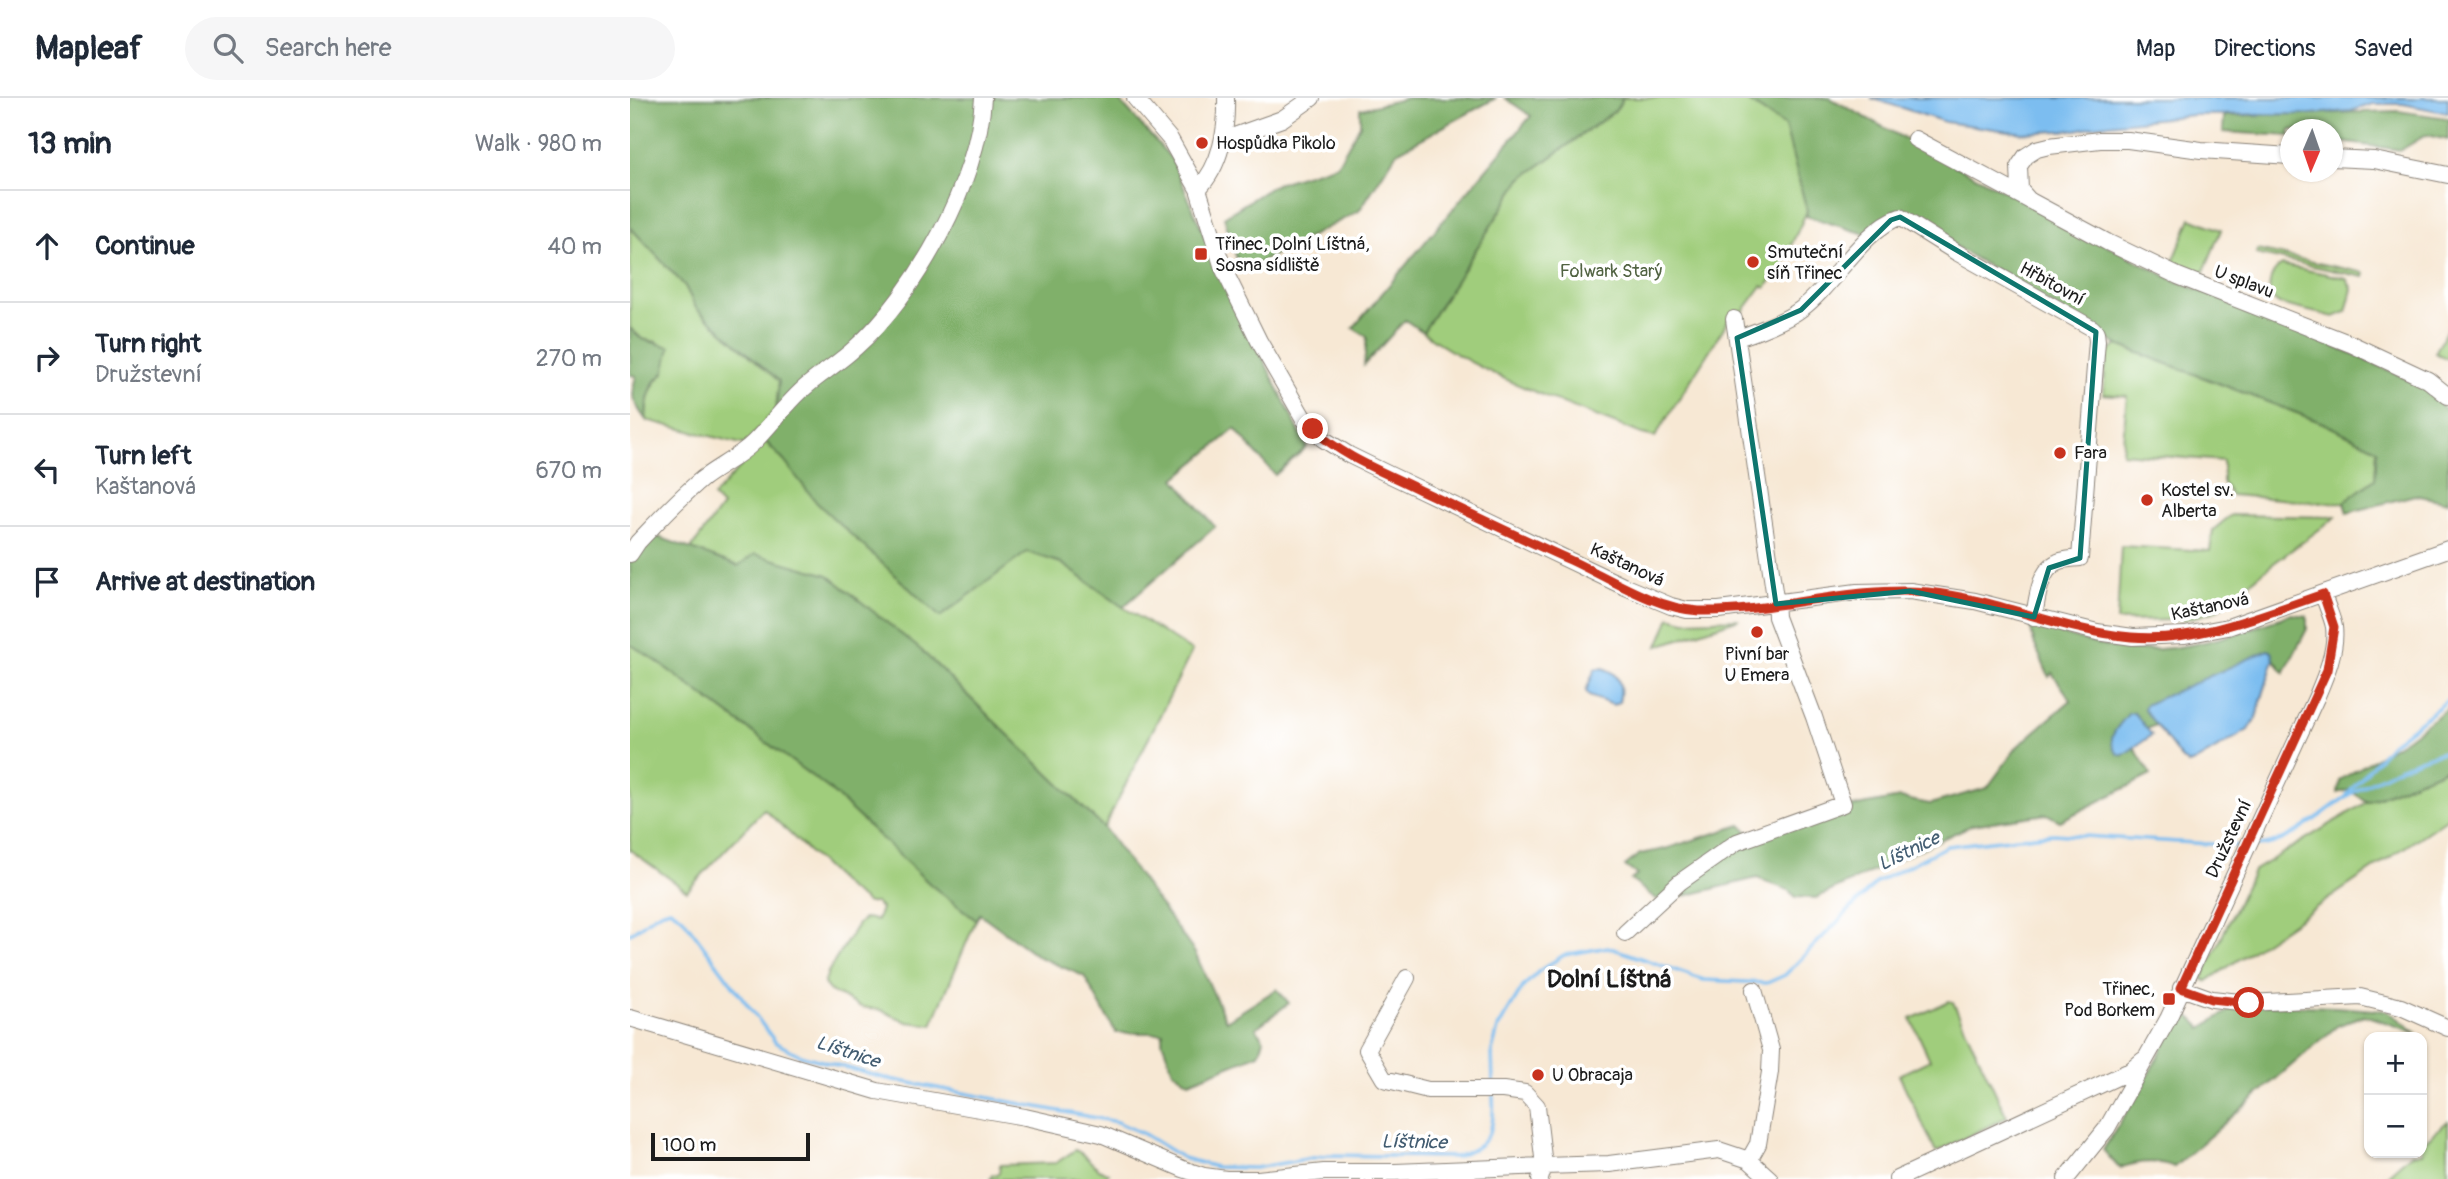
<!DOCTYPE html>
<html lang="en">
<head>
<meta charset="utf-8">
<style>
	body { margin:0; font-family:Pangolin,sans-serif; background:#f6f6f7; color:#1f2937 }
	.controls { position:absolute; right:21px; bottom:21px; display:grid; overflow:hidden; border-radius:14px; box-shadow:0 2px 5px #0004 }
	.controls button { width:63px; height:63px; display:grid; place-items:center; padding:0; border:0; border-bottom:2px solid #e0e1e3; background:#fff; color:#1f2937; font:35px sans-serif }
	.compass { position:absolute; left:1650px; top:21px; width:63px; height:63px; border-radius:50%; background:#fff; box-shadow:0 2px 5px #0004; rotate:182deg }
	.scale { position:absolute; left:21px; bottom:18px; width:159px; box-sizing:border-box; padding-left:7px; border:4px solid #1c1c1c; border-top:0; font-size:19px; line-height:24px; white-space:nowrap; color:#1c1c1c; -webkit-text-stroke:5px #fff; paint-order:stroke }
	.stop { position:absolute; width:21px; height:21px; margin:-16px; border:5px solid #c8321e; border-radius:50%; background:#fff }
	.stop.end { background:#c8321e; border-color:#fff; box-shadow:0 2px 7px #0008 }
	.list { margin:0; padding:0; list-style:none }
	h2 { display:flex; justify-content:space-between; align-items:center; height:91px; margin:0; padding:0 28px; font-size:30px }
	h2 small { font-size:23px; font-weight:400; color:#747a83 }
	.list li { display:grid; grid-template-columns:46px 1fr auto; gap:21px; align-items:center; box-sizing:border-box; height:112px; padding:0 28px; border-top:2px solid #e0e1e3 }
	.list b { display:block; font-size:26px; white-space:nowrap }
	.list p { margin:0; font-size:23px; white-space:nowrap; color:#747a83 }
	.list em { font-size:23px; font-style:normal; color:#747a83 }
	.icon { flex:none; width:38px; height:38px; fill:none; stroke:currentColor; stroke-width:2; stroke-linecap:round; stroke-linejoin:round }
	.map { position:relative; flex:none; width:1818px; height:1081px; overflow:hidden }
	header { display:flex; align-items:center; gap:42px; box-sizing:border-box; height:98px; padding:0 35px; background:#fff; border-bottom:2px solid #e0e1e3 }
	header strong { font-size:33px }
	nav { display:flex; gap:38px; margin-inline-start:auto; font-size:24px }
	.search { width:490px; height:63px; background:#f6f6f7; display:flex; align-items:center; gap:18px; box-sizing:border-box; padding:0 24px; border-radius:38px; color:#747a83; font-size:26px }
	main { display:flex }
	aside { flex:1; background:#fff }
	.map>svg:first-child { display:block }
	.green { fill:#a0cd7b; stroke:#5e744c; stroke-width:2 }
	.forest { fill:#80b06b; stroke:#4e6644; stroke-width:2 }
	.water { fill:#7bbdf0; stroke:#4c6c86; stroke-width:2 }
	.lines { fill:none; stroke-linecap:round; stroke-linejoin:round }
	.stream { stroke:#7bbdf0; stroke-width:3.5 }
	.minor-casing { stroke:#8a8278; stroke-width:18 }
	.minor { stroke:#fff; stroke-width:16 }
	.route { stroke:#c8321e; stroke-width:9 }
	.marked { fill:none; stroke:#0f766e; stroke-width:5; stroke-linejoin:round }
	.poi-dot { fill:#c8321e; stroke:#fff; stroke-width:2.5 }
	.labels { text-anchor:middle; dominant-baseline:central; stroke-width:7; stroke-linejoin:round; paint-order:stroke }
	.poi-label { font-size:18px; fill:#1c1c1c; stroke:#fff; text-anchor:start }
	.park-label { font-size:18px; fill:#516342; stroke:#fff }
	.street-label { font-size:18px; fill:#1c1c1c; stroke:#fff }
	.water-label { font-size:19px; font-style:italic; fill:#425c71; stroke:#fff }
	.district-label { font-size:24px; font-weight:bold; fill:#1c1c1c; stroke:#fff }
</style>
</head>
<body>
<header>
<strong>Mapleaf</strong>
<div class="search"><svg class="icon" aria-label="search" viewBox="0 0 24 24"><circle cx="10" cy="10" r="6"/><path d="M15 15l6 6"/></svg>Search here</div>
<nav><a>Map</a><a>Directions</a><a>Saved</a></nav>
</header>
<main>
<aside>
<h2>13 min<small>Walk · 980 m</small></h2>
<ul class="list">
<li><svg class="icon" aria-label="ahead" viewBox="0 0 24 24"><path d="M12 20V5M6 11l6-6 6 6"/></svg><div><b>Continue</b></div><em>40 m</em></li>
<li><svg class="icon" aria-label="right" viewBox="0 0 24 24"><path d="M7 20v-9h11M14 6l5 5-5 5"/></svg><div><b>Turn right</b><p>Družstevní</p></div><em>270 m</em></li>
<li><svg class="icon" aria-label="left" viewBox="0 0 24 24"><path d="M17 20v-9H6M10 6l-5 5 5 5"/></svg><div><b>Turn left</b><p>Kaštanová</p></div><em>670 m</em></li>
<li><svg class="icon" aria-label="arrive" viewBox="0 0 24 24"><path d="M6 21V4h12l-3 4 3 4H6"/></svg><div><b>Arrive at destination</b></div></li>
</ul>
</aside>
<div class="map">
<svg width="1818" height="1081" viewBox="0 0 1818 1081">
	<rect width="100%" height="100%" fill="#fff"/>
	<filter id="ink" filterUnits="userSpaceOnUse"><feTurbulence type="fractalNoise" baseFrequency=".0143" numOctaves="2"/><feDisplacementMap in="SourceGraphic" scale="14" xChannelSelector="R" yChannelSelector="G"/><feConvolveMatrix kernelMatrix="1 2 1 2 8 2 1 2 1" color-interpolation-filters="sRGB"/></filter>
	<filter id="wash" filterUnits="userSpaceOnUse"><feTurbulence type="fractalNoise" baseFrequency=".00686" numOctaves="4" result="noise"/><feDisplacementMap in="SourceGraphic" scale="28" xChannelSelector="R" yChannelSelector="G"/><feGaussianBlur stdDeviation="1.57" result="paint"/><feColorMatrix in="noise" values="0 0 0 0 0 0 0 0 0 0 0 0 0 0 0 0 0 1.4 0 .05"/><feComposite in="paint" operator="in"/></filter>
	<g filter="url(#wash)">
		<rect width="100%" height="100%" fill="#f7e8d4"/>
		<path class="green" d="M 993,0 L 1113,0 L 1155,28 L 1177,113 L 1154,163 L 1136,190 L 1132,188 L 1109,219 L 1098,223 L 1025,339 L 1012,336 C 943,308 852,279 793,234 L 891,81 L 986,12 Z
			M 1561,120 L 1591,132 L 1573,176 L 1543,164 Z
			M 0,129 L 55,188 L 66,210 L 149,283 L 146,311 L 115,347 L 16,322 C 17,303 19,288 34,275 L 28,244 L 12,241 L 0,230 Z
			M 1627,152 L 1735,175 L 1734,179 L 1626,156 Z
			M 1652,167 L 1716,180 L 1722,191 L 1716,214 L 1704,219 L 1649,206 C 1634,198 1638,175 1652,167 Z
			M 1818,229 L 1818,261 L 1805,255 Z
			M 1488,247 L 1693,325 L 1747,351 L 1745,381 L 1714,404 L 1699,405 L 1601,397 L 1593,385 L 1593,363 L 1492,355 L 1497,298 L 1473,296 L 1477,255 Z
			M 134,342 L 154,363 L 431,465 L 493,509 L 562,553 L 474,730 L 291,552 L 108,468 L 61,451 L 92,408 L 83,399 Z
			M 1601,417 L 1706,419 L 1640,468 L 1586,513 L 1555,522 L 1487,523 L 1491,448 L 1580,453 L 1583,432 Z
			M 1040,519 L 1055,523 L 1109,521 L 1028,548 Z
			M 0,546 L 25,562 L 198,690 L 301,787 L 346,822 L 302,927 L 277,924 L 251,912 L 231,909 L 200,893 L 194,886 L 198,874 L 228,826 L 235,820 L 247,822 L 251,810 L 245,805 L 238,805 L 217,790 L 134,711 L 57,793 L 0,752 Z
			M 1818,670 L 1818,720 L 1577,883 L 1572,881 L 1623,773 L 1737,704 Z
			M 1319,903 L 1323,904 L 1377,1019 L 1306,1054 L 1269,977 L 1300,962 L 1281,921 Z
			M 1818,1023 L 1818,1081 L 1753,1081 L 1782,1055 L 1792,1055 L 1792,1046 Z
			M 445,1052 C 457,1056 464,1072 478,1075 L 474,1081 L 360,1081 L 362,1077 L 369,1075 L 370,1067 L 426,1065 Z"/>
		<path class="forest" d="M 0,0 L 487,0 L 542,61 L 589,172 L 677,349 L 645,377 L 605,331 L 545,381 L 585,429 L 493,509 L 431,465 L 397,454 L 310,519 L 187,405 L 154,363 L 134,342 L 146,311 L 149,283 L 66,210 L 55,188 L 0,129 Z
			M 778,0 L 866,0 L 767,54 L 729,113 L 629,165 L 609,168 L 594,119 L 646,86 L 707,67 L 730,27 L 730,11 Z
			M 875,0 L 993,0 L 986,12 L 891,81 L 793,234 L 775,222 L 734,267 L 737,239 L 723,230 L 901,18 Z
			M 1113,0 L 1200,0 L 1286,47 L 1542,181 L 1741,264 L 1794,289 L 1818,314 L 1818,404 L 1785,397 L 1717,415 L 1714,404 L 1745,381 L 1747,351 L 1693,325 L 1488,247 L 1265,112 L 1239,140 L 1232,135 L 1176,118 L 1177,113 L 1155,28 Z
			M 1768,13 L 1818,20 L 1818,42 L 1796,37 L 1771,52 L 1703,43 L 1702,32 L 1660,32 L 1660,38 L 1593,34 L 1594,18 Z
			M 0,230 L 12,241 L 40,249 L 34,275 L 24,284 L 17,301 L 16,322 C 3,304 0,301 6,278 L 0,277 Z
			M 23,437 L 108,468 L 125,456 L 198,477 L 291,552 L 474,730 L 565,855 L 596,923 L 647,891 L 659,905 L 626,930 L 634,942 L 629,956 L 559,984 L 543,973 L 532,943 L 533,935 L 486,935 L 454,878 L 409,859 L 350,816 L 346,822 L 301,787 L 198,690 L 25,562 L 0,546 L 0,461 Z
			M 1661,516 L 1677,518 L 1677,531 L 1654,575 L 1644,561 L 1642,554 L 1638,552 L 1514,611 L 1526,627 L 1516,631 L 1504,615 L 1493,657 L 1504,649 L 1521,677 L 1430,723 L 1417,716 L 1342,727 L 1186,800 L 1166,799 L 1158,792 L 1127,780 L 1054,798 L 1026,801 L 1001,782 L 1007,777 L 995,768 L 1010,756 L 1035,751 L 1111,727 L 1124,740 L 1216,710 L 1270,700 L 1300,706 L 1357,690 L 1388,648 L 1441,602 L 1422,575 L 1419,579 L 1404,545 L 1400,527 L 1405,526 C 1438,539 1474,551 1510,552 C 1561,552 1614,535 1661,516 Z
			M 1818,610 L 1818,670 L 1737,704 L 1719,692 L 1708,695 L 1710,682 L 1776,641 Z
			M 1609,906 L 1707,909 L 1758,913 L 1787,935 L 1734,917 L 1707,928 L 1544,1069 C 1526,1061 1507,1064 1489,1070 L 1473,1052 L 1508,996 L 1553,912 L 1572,930 Z"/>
		<path class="water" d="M 1241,0 L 1818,0 L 1818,15 L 1773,6 L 1743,6 L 1721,13 L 1681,16 L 1563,17 L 1470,27 L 1446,32 L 1393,35 L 1315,24 Z
			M 1638,552 L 1642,554 L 1644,561 L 1625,623 L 1618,632 L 1564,664 L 1558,666 L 1551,660 L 1514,611 L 1515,607 Z
			M 972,570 C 989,575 993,587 989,604 L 983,607 L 959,598 L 956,593 L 965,571 Z
			M 1504,615 L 1522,637 L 1493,657 L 1488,656 C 1474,639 1487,631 1498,616 Z"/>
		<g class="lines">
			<path class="stream" d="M 1717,697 L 1761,646 L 1818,602
				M 1623,748 C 1654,750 1688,718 1713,701 C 1742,682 1784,660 1818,653
				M 0,835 C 16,827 21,815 40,811 L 52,819 L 146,945 L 170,957 L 254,980 L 487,1024 L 514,1036 L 553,1060 L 586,1069 L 625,1070 L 699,1057 L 826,1059 C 861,1047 865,1032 863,998
				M 863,987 L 862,953 L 868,930 L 893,889 L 909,873 L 934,857 L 978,849 L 1074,882 L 1137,885 L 1155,877 L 1247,784 L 1317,748 L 1423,736 L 1611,748"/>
		</g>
	</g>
	<g filter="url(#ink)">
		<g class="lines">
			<defs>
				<path id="minor" d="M 505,0 L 540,41 L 568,91 L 593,170 L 629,243 L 674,321 L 693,341 L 719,357 L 760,377 L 993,488 L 1041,508 L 1057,512 L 1089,512 L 1227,494 L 1280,493 L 1345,503 L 1467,534 L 1503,539 L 1555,537 L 1598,529 L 1818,451
					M 1285,41 L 1477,144 L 1548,178 L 1721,246 L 1798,282 L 1818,298
					M 593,42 L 652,21 L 682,0
					M 1702,60 L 1744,62 L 1818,77
					M 568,91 C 591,68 597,31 596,0
					M 1398,101 L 1390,92 L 1389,68 L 1396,58 L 1407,51 L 1419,48 L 1470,42 L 1498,42 L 1571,52 L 1660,58
					M 1107,240 C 1124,235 1157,222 1171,211 C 1203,188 1233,131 1270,119 L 1326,154 L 1462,230 L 1466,234 L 1467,243 L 1450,460 C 1443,461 1434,461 1428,464 C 1409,472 1407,502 1404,519
					M 0,456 L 8,444 C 28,423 49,400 72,381 C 89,368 109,359 124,344 C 140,328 154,309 171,293 C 188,277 208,266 225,250 C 286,196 349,82 353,0
					M 995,835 L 1050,784 L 1107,744 L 1213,706 L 1184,619 L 1146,519 L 1145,500 L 1104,221
					M 777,880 L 737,952 L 754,981 L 798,992 L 873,992 L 895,995 L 907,1008 L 914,1068 L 979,1066 L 1089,1052 L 1119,1062 L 1140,1081
					M 1551,890 L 1582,901 L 1619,905 L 1730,899 L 1771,909 L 1818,930
					M 0,920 L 247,993 L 395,1019 L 471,1036 L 553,1071 L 574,1078 L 596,1081 L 628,1081 L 694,1074 L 765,1074 L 914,1068 L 910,1081
					M 1119,1062 L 1128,1046 L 1140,974 L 1141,952 L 1124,892
					M 1267,1081 L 1500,973 L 1513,962
					M 1436,1081 L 1477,1030 L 1538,921 L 1686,600 C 1695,579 1707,552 1704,529 C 1702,518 1696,507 1693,496"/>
			</defs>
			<use href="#minor" class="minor-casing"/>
			<use href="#minor" class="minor"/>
		</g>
	</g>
	<g class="lines" filter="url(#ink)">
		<path class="route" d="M 683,331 C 713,359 754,374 790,392 C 840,415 890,440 940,462 C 979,480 1026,511 1069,513 C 1146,515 1220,487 1298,494 C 1367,501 1432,533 1501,539 C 1567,545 1632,517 1693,496 L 1704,529 L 1697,572 L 1551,890 L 1582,901 L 1619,905"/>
	</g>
	<path class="marked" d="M 1270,119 L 1466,234 L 1450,460 L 1419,470 L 1404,519 L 1280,493 L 1146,506 L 1107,240 L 1171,212 L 1261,122 Z"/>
	<g class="poi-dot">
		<circle cx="572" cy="45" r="7"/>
		<rect x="564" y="149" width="14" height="14" rx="3.5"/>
		<circle cx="1123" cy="164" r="7"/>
		<circle cx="1430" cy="355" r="7"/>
		<circle cx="1517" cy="402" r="7"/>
		<circle cx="1127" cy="534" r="7"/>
		<rect x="1532" y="894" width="14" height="14" rx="3.5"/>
		<circle cx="908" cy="977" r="7"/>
	</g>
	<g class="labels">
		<g class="poi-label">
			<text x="586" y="45">Hospůdka Pikolo</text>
			<text x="585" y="146">Třinec, Dolní Líštná,<tspan x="585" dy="21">Sosna sídliště</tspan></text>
			<text x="1137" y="154">Smuteční<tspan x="1137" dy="21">síň Třinec</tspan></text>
			<text x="1444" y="355">Fara</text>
			<text x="1531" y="392">Kostel sv.<tspan x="1531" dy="21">Alberta</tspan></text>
			<text x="1127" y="556" text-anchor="middle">Pivní bar<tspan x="1127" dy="21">U Emera</tspan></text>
			<text x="1525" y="891" text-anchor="end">Třinec,<tspan x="1525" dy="21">Pod Borkem</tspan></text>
			<text x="922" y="977">U Obracaja</text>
		</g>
		<g class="park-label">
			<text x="981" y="173">Folwark Starý</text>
		</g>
		<g class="street-label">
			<text transform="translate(1614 184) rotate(21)">U splavu</text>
			<text transform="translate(1422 186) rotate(29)">Hřbitovní</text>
			<text transform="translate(997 467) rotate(25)">Kaštanová</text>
			<text transform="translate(1580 509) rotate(-12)">Kaštanová</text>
			<text transform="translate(1599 741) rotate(-65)">Družstevní</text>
		</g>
		<g class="water-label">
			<text transform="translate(1279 753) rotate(-26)">Líštnice</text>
			<text transform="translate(218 954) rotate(18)">Líštnice</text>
			<text transform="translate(784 1044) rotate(1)">Líštnice</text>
		</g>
		<g class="district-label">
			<text x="979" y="881">Dolní Líštná</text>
		</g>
	</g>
</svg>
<div class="controls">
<button>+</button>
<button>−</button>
</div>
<svg class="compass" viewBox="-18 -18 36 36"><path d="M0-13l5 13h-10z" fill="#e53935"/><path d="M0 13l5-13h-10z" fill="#747a83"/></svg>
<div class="scale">100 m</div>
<div class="stop" style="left:1619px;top:905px"></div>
<div class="stop end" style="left:683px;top:331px"></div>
</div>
</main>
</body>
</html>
